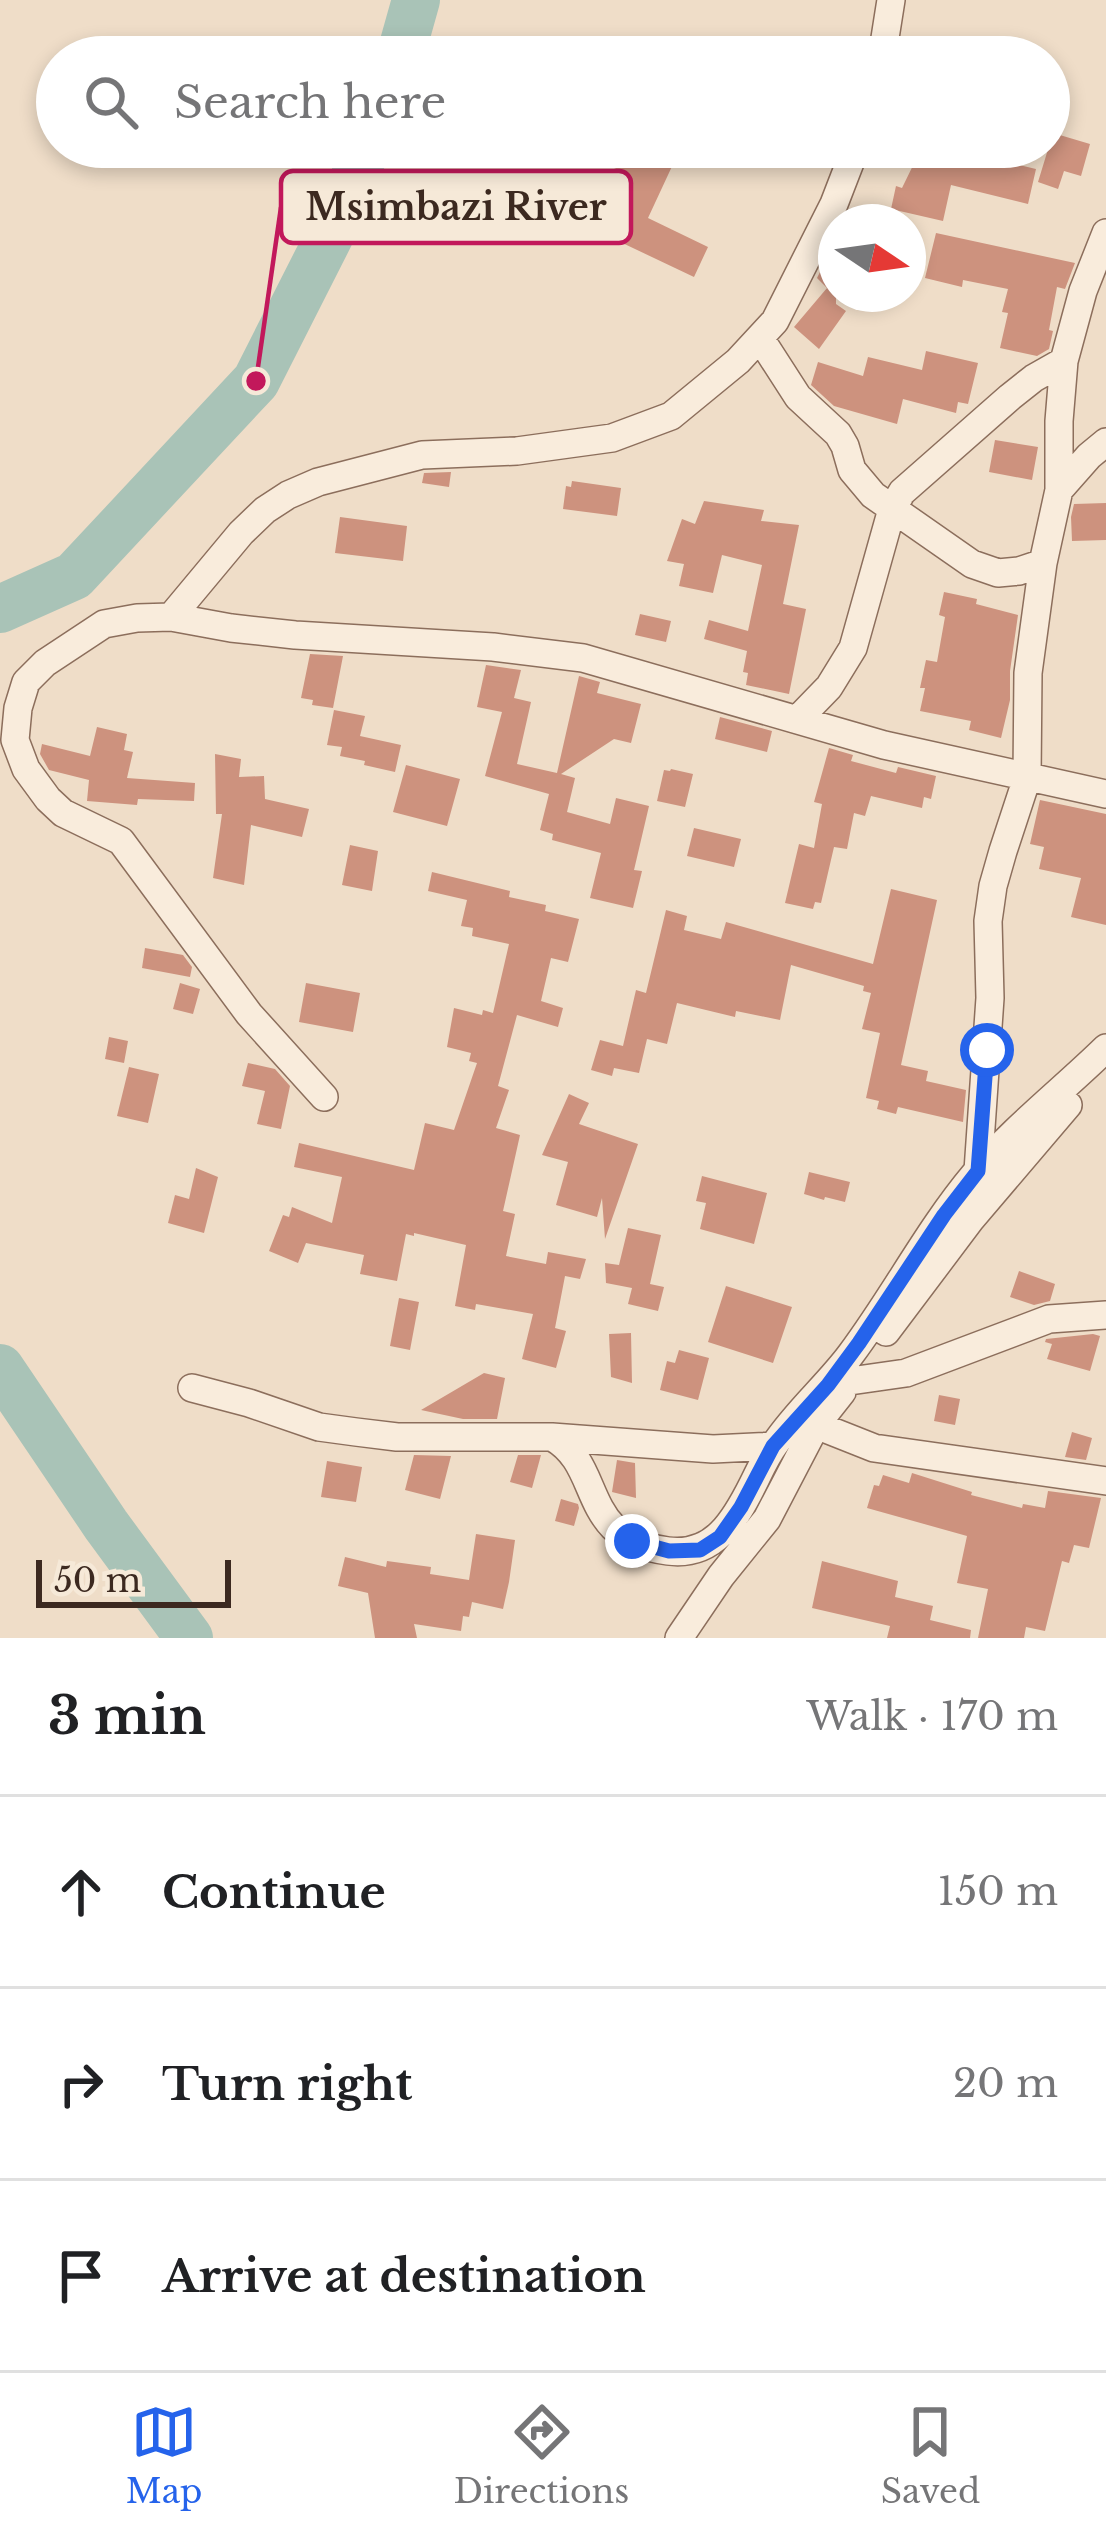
<!DOCTYPE html>
<html lang="en">
<head>
<meta charset="utf-8">
<style>
	body { margin:0; font-family:"Libre Baskerville",serif; background:#f6f6f6; color:#202124 }
	.compass { position:absolute; left:818px; top:204px; width:108px; height:108px; border-radius:50%; background:#fff; box-shadow:0 6px 18px #0003; rotate:103deg }
	.scale { position:absolute; left:36px; bottom:30px; width:195px; box-sizing:border-box; padding-left:12px; border:6px solid #3c2920; border-top:0; font-size:33px; line-height:42px; white-space:nowrap; color:#3c2920; -webkit-text-stroke:9px #f6e9d8; paint-order:stroke }
	.stop { position:absolute; width:36px; height:36px; margin:-27px; border:9px solid #2563eb; border-radius:50%; background:#fff }
	.stop.end { background:#2563eb; border-color:#fff; box-shadow:0 3px 12px #0008 }
	.list { margin:0; padding:0; list-style:none }
	h2 { display:flex; justify-content:space-between; align-items:center; height:156px; margin:0; padding:0 48px; font-size:51px }
	h2 small { font-size:39px; font-weight:400; color:#757577 }
	.list li { display:grid; grid-template-columns:78px 1fr auto; gap:36px; align-items:center; box-sizing:border-box; height:192px; padding:0 48px; border-top:3px solid #e0e0e0 }
	.list b { display:block; font-size:45px; white-space:nowrap }
	.list em { font-size:39px; font-style:normal; color:#757577 }
	.icon { flex:none; width:66px; height:66px; fill:none; stroke:currentColor; stroke-width:2; stroke-linecap:round; stroke-linejoin:round }
	.map { position:relative; flex:none; width:1106px; height:1638px; overflow:hidden }
	.search { position:absolute; background:#fff; box-shadow:0 6px 18px #0003; left:36px; right:36px; top:36px; height:132px; display:flex; align-items:center; gap:30px; box-sizing:border-box; padding:0 42px; border-radius:66px; color:#757577; font-size:45px }
	.sheet { height:732px; background:#fff }
	nav { display:flex; justify-content:space-around; align-items:center; box-sizing:border-box; height:168px; border-top:3px solid #e0e0e0; background:#fff; font-size:33px; color:#757577 }
	nav a { display:grid; justify-items:center; gap:6px }
	nav .on { color:#2563eb }
	.map>svg:first-child { display:block }
	.lines { fill:none; stroke-linecap:round; stroke-linejoin:round }
	.river { stroke:#a9c3b7; stroke-width:48 }
	.building { fill:#cd927e }
	.minor-casing { stroke:#8c6e5c; stroke-width:30 }
	.minor { stroke:#f9ecdc; stroke-width:27 }
	.route { stroke:#2563eb; stroke-width:15 }
	.leader { fill:none; stroke:#c2185b; stroke-width:4.5 }
	.callout-dot { fill:#c2185b; stroke:#f6e9d8; stroke-width:4.5 }
	.callout { fill:#f6e9d8; stroke:#c2185b; stroke-width:4.5 }
	.callout-label { font-size:36px; text-anchor:middle; font-weight:bold; fill:#3c2920 }
</style>
</head>
<body>
<div class="map">
<svg width="1106" height="1638" viewBox="0 0 1106 1638">
	<rect width="100%" height="100%" fill="#efddc8"/>
	<g class="lines">
		<path class="river" d="M 400,57 L 416,0
			M 0,609 L 74,576 L 256,381 L 332,231 L 367,147
			M 0,1368 L 106,1525 L 189,1638"/>
	</g>
	<path class="building" d="M 1053,133 L 1090,144 L 1081,176 L 1064,171 L 1058,189 L 1038,182 Z
		M 624,147 L 681,147 L 648,218 L 708,247 L 694,277 L 595,230 L 623,172 L 614,168 Z
		M 922,147 L 969,168 L 972,154 L 1036,169 L 1028,204 L 951,185 L 943,221 L 891,209 L 896,186 L 902,188 Z
		M 936,233 L 1075,263 L 1065,289 L 1057,287 L 1049,330 L 1053,331 L 1049,349 L 1037,356 L 1000,348 L 1008,313 L 1002,312 L 1008,289 L 963,280 L 962,287 L 925,278 Z
		M 836,240 L 836,304 L 846,311 L 819,349 L 794,327 L 827,288 L 817,278 Z
		M 926,351 L 978,363 L 968,404 L 958,402 L 956,413 L 903,399 L 897,424 L 834,406 L 811,385 L 818,362 L 863,376 L 868,357 L 922,370 Z
		M 995,440 L 1038,447 L 1032,480 L 989,472 Z
		M 451,472 L 449,487 L 422,483 L 424,473 Z
		M 572,481 L 621,488 L 617,516 L 563,509 L 566,486 L 571,487 Z
		M 704,501 L 764,510 L 761,521 L 799,525 L 783,604 L 806,609 L 789,694 L 746,685 L 748,673 L 743,672 L 747,651 L 704,639 L 709,620 L 748,631 L 762,565 L 722,555 L 713,593 L 679,586 L 684,564 L 667,561 L 682,519 L 695,524 Z
		M 1106,503 L 1106,540 L 1072,541 L 1071,517 L 1074,504 Z
		M 340,517 L 407,526 L 403,561 L 335,553 Z
		M 944,592 L 977,599 L 976,604 L 1018,615 L 1010,671 L 1010,700 L 1001,738 L 969,730 L 971,721 L 920,711 L 925,688 L 920,688 L 926,660 L 937,662 L 945,617 L 939,615 Z
		M 640,614 L 671,621 L 666,642 L 635,635 Z
		M 310,654 L 343,656 L 333,708 L 312,705 L 313,700 L 301,698 Z
		M 486,665 L 521,670 L 514,698 L 531,702 L 517,764 L 557,773 L 579,676 L 600,682 L 597,693 L 641,704 L 631,743 L 614,739 L 561,774 L 575,778 L 567,812 L 610,824 L 616,798 L 649,806 L 634,870 L 642,871 L 633,908 L 590,898 L 601,853 L 552,840 L 553,834 L 540,830 L 549,794 L 485,776 L 502,712 L 477,707 Z
		M 334,710 L 365,716 L 360,736 L 401,745 L 395,772 L 364,765 L 365,761 L 340,756 L 342,747 L 327,745 Z
		M 720,717 L 772,731 L 767,752 L 715,739 Z
		M 97,727 L 127,734 L 124,750 L 133,752 L 127,778 L 195,783 L 194,801 L 138,799 L 137,805 L 87,801 L 89,780 L 49,770 L 40,754 L 42,744 L 90,756 Z
		M 829,748 L 853,755 L 851,761 L 896,773 L 898,767 L 936,776 L 931,799 L 924,797 L 922,808 L 871,796 L 865,816 L 854,813 L 847,849 L 834,847 L 821,903 L 815,902 L 813,909 L 785,903 L 799,844 L 814,848 L 822,804 L 814,802 Z
		M 215,754 L 241,759 L 239,777 L 264,776 L 265,799 L 309,809 L 302,837 L 251,825 L 244,885 L 213,878 L 222,814 L 216,814 Z
		M 406,765 L 460,779 L 447,826 L 393,812 Z
		M 671,769 L 693,774 L 685,807 L 657,801 L 664,770 L 670,771 Z
		M 1040,800 L 1106,814 L 1106,925 L 1071,917 L 1081,878 L 1039,869 L 1044,847 L 1030,844 Z
		M 694,828 L 741,839 L 734,867 L 687,856 Z
		M 350,845 L 378,851 L 372,891 L 342,885 Z
		M 432,872 L 510,891 L 509,897 L 546,905 L 545,911 L 579,919 L 568,962 L 551,958 L 541,1001 L 563,1008 L 558,1027 L 517,1015 L 498,1086 L 509,1090 L 496,1128 L 520,1135 L 503,1211 L 515,1214 L 506,1256 L 546,1264 L 548,1252 L 586,1259 L 580,1279 L 565,1276 L 555,1328 L 566,1331 L 556,1368 L 522,1359 L 533,1314 L 476,1304 L 475,1310 L 455,1306 L 466,1245 L 414,1233 L 414,1236 L 406,1234 L 397,1281 L 360,1274 L 364,1255 L 306,1243 L 298,1263 L 269,1251 L 283,1215 L 289,1217 L 292,1207 L 332,1223 L 342,1177 L 294,1167 L 299,1143 L 414,1170 L 425,1123 L 454,1130 L 477,1063 L 469,1061 L 471,1053 L 447,1047 L 454,1008 L 482,1015 L 483,1010 L 493,1013 L 509,944 L 472,936 L 473,928 L 461,926 L 467,900 L 428,891 Z
		M 891,889 L 937,900 L 901,1065 L 928,1071 L 926,1081 L 966,1090 L 963,1122 L 898,1107 L 896,1114 L 877,1109 L 879,1101 L 866,1098 L 880,1033 L 862,1029 L 871,993 L 863,991 L 864,986 L 791,965 L 780,1020 L 736,1011 L 735,1017 L 677,1003 L 667,1044 L 647,1039 L 639,1073 L 614,1068 L 612,1076 L 591,1070 L 600,1040 L 623,1046 L 636,990 L 646,993 L 666,910 L 687,916 L 684,930 L 721,939 L 726,922 L 873,964 Z
		M 145,948 L 183,955 L 192,967 L 190,977 L 142,968 Z
		M 180,983 L 200,989 L 193,1014 L 173,1009 Z
		M 306,983 L 360,993 L 353,1032 L 299,1022 Z
		M 109,1037 L 128,1041 L 124,1063 L 105,1059 Z
		M 248,1063 L 275,1069 L 290,1086 L 281,1129 L 257,1124 L 265,1091 L 242,1086 Z
		M 129,1067 L 159,1074 L 148,1123 L 117,1116 Z
		M 569,1094 L 589,1103 L 579,1124 L 638,1144 L 605,1239 L 602,1198 L 597,1217 L 556,1205 L 568,1162 L 542,1155 Z
		M 196,1168 L 218,1177 L 204,1233 L 168,1223 L 175,1195 L 189,1199 Z
		M 809,1172 L 850,1182 L 845,1202 L 825,1197 L 824,1200 L 804,1194 Z
		M 702,1176 L 767,1193 L 754,1244 L 700,1229 L 706,1203 L 696,1201 Z
		M 628,1228 L 661,1235 L 650,1284 L 664,1287 L 658,1311 L 628,1304 L 632,1288 L 606,1283 L 605,1263 L 619,1265 Z
		M 1019,1271 L 1055,1284 L 1050,1301 L 1034,1305 L 1010,1297 Z
		M 726,1286 L 792,1307 L 773,1363 L 708,1342 Z
		M 399,1298 L 419,1302 L 410,1350 L 390,1346 Z
		M 631,1333 L 632,1383 L 611,1377 L 609,1334 Z
		M 1093,1334 L 1100,1336 L 1090,1371 L 1047,1359 L 1052,1344 L 1045,1342 L 1046,1339 Z
		M 679,1350 L 709,1358 L 698,1400 L 660,1390 L 667,1361 L 675,1363 Z
		M 484,1373 L 505,1378 L 497,1419 L 463,1419 L 421,1410 Z
		M 939,1395 L 960,1399 L 955,1425 L 934,1421 Z
		M 1072,1432 L 1092,1438 L 1086,1460 L 1065,1457 Z
		M 414,1455 L 451,1456 L 440,1499 L 405,1490 Z
		M 518,1455 L 541,1455 L 532,1488 L 510,1482 Z
		M 617,1460 L 635,1463 L 636,1498 L 612,1492 Z
		M 327,1461 L 362,1467 L 356,1502 L 321,1497 Z
		M 912,1473 L 972,1492 L 971,1495 L 1022,1508 L 1023,1504 L 1045,1508 L 1048,1491 L 1101,1498 L 1089,1548 L 1074,1545 L 1069,1563 L 1062,1561 L 1045,1631 L 1026,1627 L 1024,1638 L 978,1638 L 988,1589 L 957,1583 L 967,1536 L 867,1508 L 874,1485 L 879,1486 L 883,1475 L 909,1483 Z
		M 561,1499 L 578,1504 L 579,1508 L 574,1526 L 555,1521 Z
		M 476,1534 L 515,1540 L 509,1582 L 503,1609 L 472,1602 L 469,1617 L 463,1616 L 461,1631 L 414,1624 L 417,1638 L 375,1638 L 368,1593 L 338,1586 L 345,1557 L 386,1567 L 387,1561 L 431,1567 L 430,1574 L 469,1580 Z
		M 822,1561 L 898,1581 L 895,1597 L 933,1606 L 930,1620 L 971,1630 L 970,1638 L 887,1638 L 890,1626 L 812,1608 Z"/>
	<g class="lines">
		<defs>
			<path id="minor" d="M 882,57 L 891,0
				M 760,338 L 798,397 L 838,434 L 845,446 L 852,470 L 873,495 L 972,564 L 998,573 L 1019,571 L 1043,563
				M 1059,490 L 1089,456 L 1106,442
				M 171,617 L 241,533 L 265,510 L 288,495 L 318,482 L 422,455 L 517,451 L 612,438 L 671,416 L 738,361 L 775,321 L 834,204 L 856,147
				M 798,719 L 829,687 L 853,648 L 892,509 L 902,492 L 1010,397 L 1034,378 L 1064,361
				M 324,1097 L 249,1014 L 121,841 L 63,813 L 48,799 L 26,769 L 15,740 L 18,708 L 26,682 L 45,663 L 104,624 L 137,618 L 171,617 L 231,628 L 295,635 L 493,647 L 583,658 L 884,745 L 1106,794
				M 978,1171 L 990,998 L 988,921 L 993,886 L 1003,851 L 1027,778 L 1028,673 L 1043,563 L 1059,490 L 1059,421 L 1064,361 L 1083,291 L 1106,233
				M 886,1332 L 971,1219 L 1068,1105
				M 850,1381 L 906,1373 L 1049,1319 L 1106,1315
				M 192,1388 L 249,1403 L 319,1427 L 356,1432 L 397,1437 L 552,1437 C 605,1466 577,1539 668,1551 C 714,1557 735,1520 753,1484 C 760,1470 766,1456 775,1444 C 797,1411 828,1385 851,1354 C 895,1295 928,1230 975,1174 C 1014,1128 1063,1090 1106,1048
				M 816,1425 L 874,1448 L 1106,1481
				M 552,1437 L 713,1449 L 773,1446
				M 679,1638 L 721,1576 L 767,1519 L 816,1425 L 842,1392"/>
		</defs>
		<use href="#minor" class="minor-casing"/>
		<use href="#minor" class="minor"/>
	</g>
	<g class="lines">
		<path class="route" d="M 632,1541 L 669,1551 L 700,1550 L 720,1537 L 741,1507 L 773,1446 L 828,1385 L 859,1343 L 944,1215 L 978,1171 L 987,1050"/>
	</g>
	<path class="leader" d="M256 381L281 207"/>
	<circle class="callout-dot" cx="256" cy="381" r="12"/>
	<rect class="callout" x="281" y="171" width="350" height="72" rx="12"/>
	<g class="callout-label">
		<text x="456" y="220">Msimbazi River</text>
	</g>
</svg>
<svg class="compass" viewBox="-18 -18 36 36"><path d="M0-13l5 13h-10z" fill="#e53935"/><path d="M0 13l5-13h-10z" fill="#757577"/></svg>
<div class="scale">50 m</div>
<div class="stop" style="left:987px;top:1050px"></div>
<div class="stop end" style="left:632px;top:1541px"></div>
<div class="search"><svg class="icon" aria-label="search" viewBox="0 0 24 24"><circle cx="10" cy="10" r="6"/><path d="M15 15l6 6"/></svg>Search here</div>
</div>
<section class="sheet">
<h2>3 min<small>Walk · 170 m</small></h2>
<ul class="list">
<li><svg class="icon" aria-label="ahead" viewBox="0 0 24 24"><path d="M12 20V5M6 11l6-6 6 6"/></svg><div><b>Continue</b></div><em>150 m</em></li>
<li><svg class="icon" aria-label="right" viewBox="0 0 24 24"><path d="M7 20v-9h11M14 6l5 5-5 5"/></svg><div><b>Turn right</b></div><em>20 m</em></li>
<li><svg class="icon" aria-label="arrive" viewBox="0 0 24 24"><path d="M6 21V4h12l-3 4 3 4H6"/></svg><div><b>Arrive at destination</b></div></li>
</ul>
</section>
<nav>
<a class="on"><svg class="icon" aria-label="map" viewBox="0 0 24 24"><path d="M3 6l6-2 6 2 6-2v14l-6 2-6-2-6 2zM9 4v14M15 6v14"/></svg>Map</a>
<a><svg class="icon" aria-label="directions" viewBox="0 0 24 24"><path d="M12 3l9 9-9 9-9-9zM9 14v-3h6M13 9l2 2-2 2"/></svg>Directions</a>
<a><svg class="icon" aria-label="saved" viewBox="0 0 24 24"><path d="M7 4h10v16l-5-4-5 4z"/></svg>Saved</a>
</nav>
</body>
</html>
